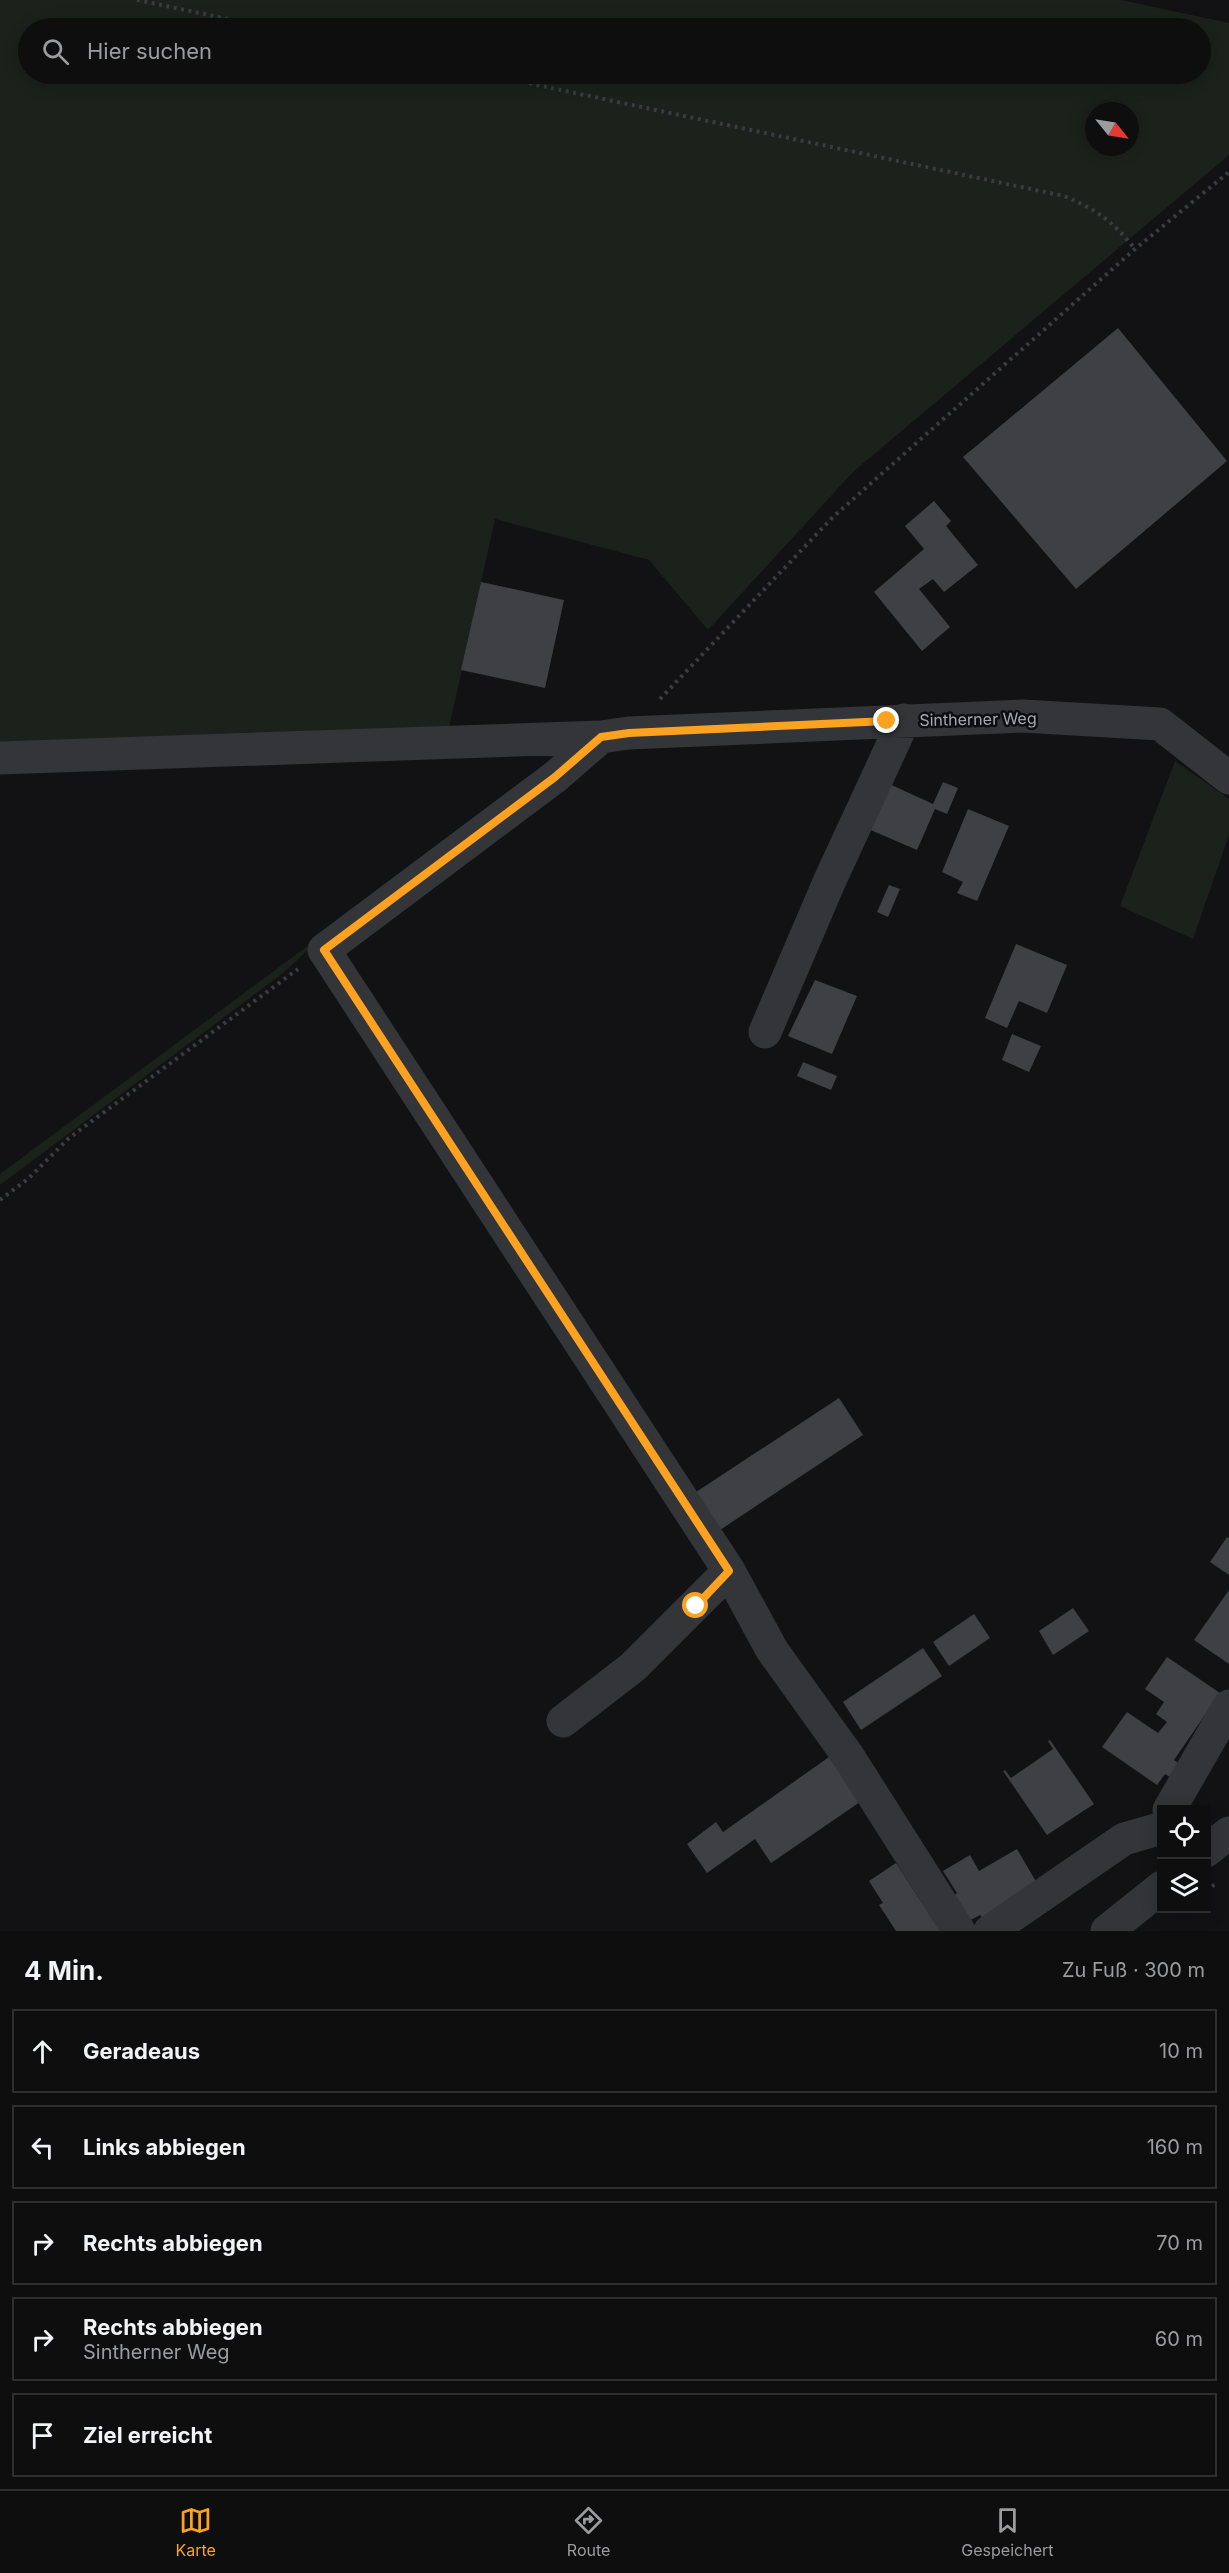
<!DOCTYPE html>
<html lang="de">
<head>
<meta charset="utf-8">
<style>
	body { margin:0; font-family:Inter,sans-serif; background:#171718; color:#f1f3f6 }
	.controls { position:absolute; right:18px; bottom:18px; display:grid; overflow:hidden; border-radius:0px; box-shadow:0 3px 15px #0003 }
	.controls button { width:54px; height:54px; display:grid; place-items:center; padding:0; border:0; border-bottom:2px solid #2e2e2f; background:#0e0e0f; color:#f1f3f6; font:30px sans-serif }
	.compass { position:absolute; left:1085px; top:102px; width:54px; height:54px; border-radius:50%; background:#0e0e0f; box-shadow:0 3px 15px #0003; rotate:120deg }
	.stop { position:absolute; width:18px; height:18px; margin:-14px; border:4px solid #fda121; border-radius:50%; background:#fff }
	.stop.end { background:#fda121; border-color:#fff; box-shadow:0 2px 6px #0008 }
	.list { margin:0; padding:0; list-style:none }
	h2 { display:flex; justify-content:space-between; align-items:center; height:78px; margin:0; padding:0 24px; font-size:26px }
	h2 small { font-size:20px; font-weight:400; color:#9b9c9e }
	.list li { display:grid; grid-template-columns:39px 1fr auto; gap:18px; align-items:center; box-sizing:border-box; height:84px; margin:0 12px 12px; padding:0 12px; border:2px solid #2e2e2f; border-radius:0px }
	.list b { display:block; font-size:22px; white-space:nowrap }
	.list p { margin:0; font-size:20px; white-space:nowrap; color:#9b9c9e }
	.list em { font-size:20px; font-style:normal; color:#9b9c9e }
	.icon { flex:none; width:33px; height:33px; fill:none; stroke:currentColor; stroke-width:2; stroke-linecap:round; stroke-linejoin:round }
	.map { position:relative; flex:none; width:1229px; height:1931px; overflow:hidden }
	.search { position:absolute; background:#0e0e0f; box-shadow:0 3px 15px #0003; left:18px; right:18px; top:18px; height:66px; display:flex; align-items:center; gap:15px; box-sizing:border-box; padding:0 21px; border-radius:33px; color:#9b9c9e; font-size:22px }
	.sheet { height:558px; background:#0e0e0f }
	nav { display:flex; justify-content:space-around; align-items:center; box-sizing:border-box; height:84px; border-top:2px solid #2e2e2f; background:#0e0e0f; font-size:16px; color:#9b9c9e }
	nav a { display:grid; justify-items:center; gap:3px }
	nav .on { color:#fda121 }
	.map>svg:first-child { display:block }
	.green { fill:#1a221b; fill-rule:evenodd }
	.building { fill:#3e4044 }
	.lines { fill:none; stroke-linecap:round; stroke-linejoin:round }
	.path { stroke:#393c40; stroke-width:4; stroke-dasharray:3 4.5; stroke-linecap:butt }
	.minor { stroke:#333539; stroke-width:33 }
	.route { stroke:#fda121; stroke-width:8 }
	.labels { text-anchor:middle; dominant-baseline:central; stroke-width:5; stroke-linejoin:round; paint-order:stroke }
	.street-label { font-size:16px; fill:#a3aab5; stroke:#0d0d0f }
</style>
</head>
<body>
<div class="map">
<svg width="1229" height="1931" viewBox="0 0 1229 1931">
	<rect width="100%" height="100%" fill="#121214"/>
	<path class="green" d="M 0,0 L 1121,0 L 1229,23 L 1229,155 L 853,472 L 708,630 L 649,560 L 495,519 L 449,728 L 0,742 ZM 28,28 L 1200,28 L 1200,74 L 28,74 ZM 1094,111 L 1130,111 L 1130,147 L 1094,147 Z
		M 1175,761 L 1229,799 L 1229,835 L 1193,939 L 1120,906 Z
		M 332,928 L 283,973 L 0,1185 L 0,1174 Z"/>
	<path class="building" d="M 1118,328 L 1227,461 L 1076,589 L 963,457 Z
		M 934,501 L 951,521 L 946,526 L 978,565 L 944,592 L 933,579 L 919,589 L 950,627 L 922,651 L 874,592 L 924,549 L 905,526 Z
		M 481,582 L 564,600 L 545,688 L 461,670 Z
		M 885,782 L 933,804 L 943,782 L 958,788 L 947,814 L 935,809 L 917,850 L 866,828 Z
		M 968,809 L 1009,826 L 977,901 L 957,893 L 963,882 L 942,872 Z
		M 889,885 L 900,889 L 888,917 L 877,912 Z
		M 1016,944 L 1067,965 L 1047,1013 L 1019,1001 L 1007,1028 L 985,1018 Z
		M 815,980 L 857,996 L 832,1054 L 788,1036 Z
		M 1012,1034 L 1041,1046 L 1029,1072 L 1002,1060 Z
		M 803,1062 L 837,1076 L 831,1090 L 797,1076 Z
		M 839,1398 L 863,1435 L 714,1534 L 690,1496 Z
		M 1227,1537 L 1229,1538 L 1229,1575 L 1210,1562 Z
		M 1229,1590 L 1229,1664 L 1194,1640 Z
		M 1073,1608 L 1089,1631 L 1053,1655 L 1039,1631 Z
		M 974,1614 L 990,1638 L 949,1666 L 933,1642 Z
		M 923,1648 L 942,1676 L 861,1730 L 843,1702 Z
		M 1167,1657 L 1220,1693 L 1174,1760 L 1182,1766 L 1173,1779 L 1165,1774 L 1157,1785 L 1102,1747 L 1127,1712 L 1158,1733 L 1167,1722 L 1156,1714 L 1164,1702 L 1145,1689 Z
		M 1050,1740 L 1094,1804 L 1047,1835 L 1003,1771 L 1005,1770 L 1011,1778 L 1053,1749 L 1048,1741 Z
		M 829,1757 L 860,1802 L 771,1863 L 755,1839 L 707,1873 L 687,1844 L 716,1822 L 723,1832 Z
		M 1017,1849 L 1038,1885 L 982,1918 L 980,1915 L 967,1922 L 952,1897 L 957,1893 L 943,1871 L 970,1855 L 979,1871 Z
		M 896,1863 L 940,1931 L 896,1931 L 879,1905 L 883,1903 L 869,1881 Z"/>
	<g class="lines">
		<path class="path" d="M 137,0 L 272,28
			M 485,74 L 1064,196 C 1098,210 1112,221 1135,249
			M 660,699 L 833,517 L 1135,249 L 1229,172
			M 0,1200 L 29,1178 L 69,1138 L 298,969
			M 1206,1891 L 1218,1882"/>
		<path class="minor" d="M 601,737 L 555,777 L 324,950 L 729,1571 L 772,1650 L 848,1756 L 959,1931
			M 0,758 L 601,737 L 629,733 L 1023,716 L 1160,724 L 1229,778
			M 765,1032 L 830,880 L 904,720
			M 563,1721 L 633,1667 L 729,1571
			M 1169,1810 L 1229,1706
			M 1206,1851 L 1229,1833
			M 990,1931 L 1124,1839 L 1162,1828
			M 1107,1931 L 1162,1887"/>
	</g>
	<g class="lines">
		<path class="route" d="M 696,1606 L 729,1571 L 324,950 L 555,777 L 601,737 L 629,733 L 887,721"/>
	</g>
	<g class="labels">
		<g class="street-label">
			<text transform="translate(978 719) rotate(-1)">Sintherner Weg</text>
		</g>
	</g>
</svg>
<div class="controls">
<button><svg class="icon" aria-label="locate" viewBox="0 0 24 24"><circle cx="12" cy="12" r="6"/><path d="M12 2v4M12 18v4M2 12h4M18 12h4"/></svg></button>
<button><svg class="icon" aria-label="layers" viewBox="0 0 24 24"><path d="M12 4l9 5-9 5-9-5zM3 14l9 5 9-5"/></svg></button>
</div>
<svg class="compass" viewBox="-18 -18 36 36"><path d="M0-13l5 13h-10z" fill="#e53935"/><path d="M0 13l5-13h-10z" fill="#9b9c9e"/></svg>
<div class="stop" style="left:696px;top:1606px"></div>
<div class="stop end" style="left:887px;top:721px"></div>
<div class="search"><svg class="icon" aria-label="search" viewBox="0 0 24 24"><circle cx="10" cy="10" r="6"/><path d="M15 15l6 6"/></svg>Hier suchen</div>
</div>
<section class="sheet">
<h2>4 Min.<small>Zu Fuß · 300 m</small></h2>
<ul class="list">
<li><svg class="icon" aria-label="ahead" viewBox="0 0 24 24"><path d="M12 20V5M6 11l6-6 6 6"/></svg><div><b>Geradeaus</b></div><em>10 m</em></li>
<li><svg class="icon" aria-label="left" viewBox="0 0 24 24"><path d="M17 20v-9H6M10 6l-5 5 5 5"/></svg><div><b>Links abbiegen</b></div><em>160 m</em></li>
<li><svg class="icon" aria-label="right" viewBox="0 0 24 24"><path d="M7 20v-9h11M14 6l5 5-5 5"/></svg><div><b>Rechts abbiegen</b></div><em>70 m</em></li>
<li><svg class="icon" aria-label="right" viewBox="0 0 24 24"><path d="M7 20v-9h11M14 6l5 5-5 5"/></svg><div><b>Rechts abbiegen</b><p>Sintherner Weg</p></div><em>60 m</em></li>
<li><svg class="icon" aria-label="arrive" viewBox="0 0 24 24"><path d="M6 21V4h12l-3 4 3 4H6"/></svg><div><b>Ziel erreicht</b></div></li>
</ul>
</section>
<nav>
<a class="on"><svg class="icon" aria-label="map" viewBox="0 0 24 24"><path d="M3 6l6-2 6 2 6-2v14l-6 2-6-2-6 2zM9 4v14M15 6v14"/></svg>Karte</a>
<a><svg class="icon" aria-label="directions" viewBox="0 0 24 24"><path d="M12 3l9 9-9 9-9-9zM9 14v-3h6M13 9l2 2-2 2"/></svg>Route</a>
<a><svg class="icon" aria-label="saved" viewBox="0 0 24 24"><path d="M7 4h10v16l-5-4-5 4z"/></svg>Gespeichert</a>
</nav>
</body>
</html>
